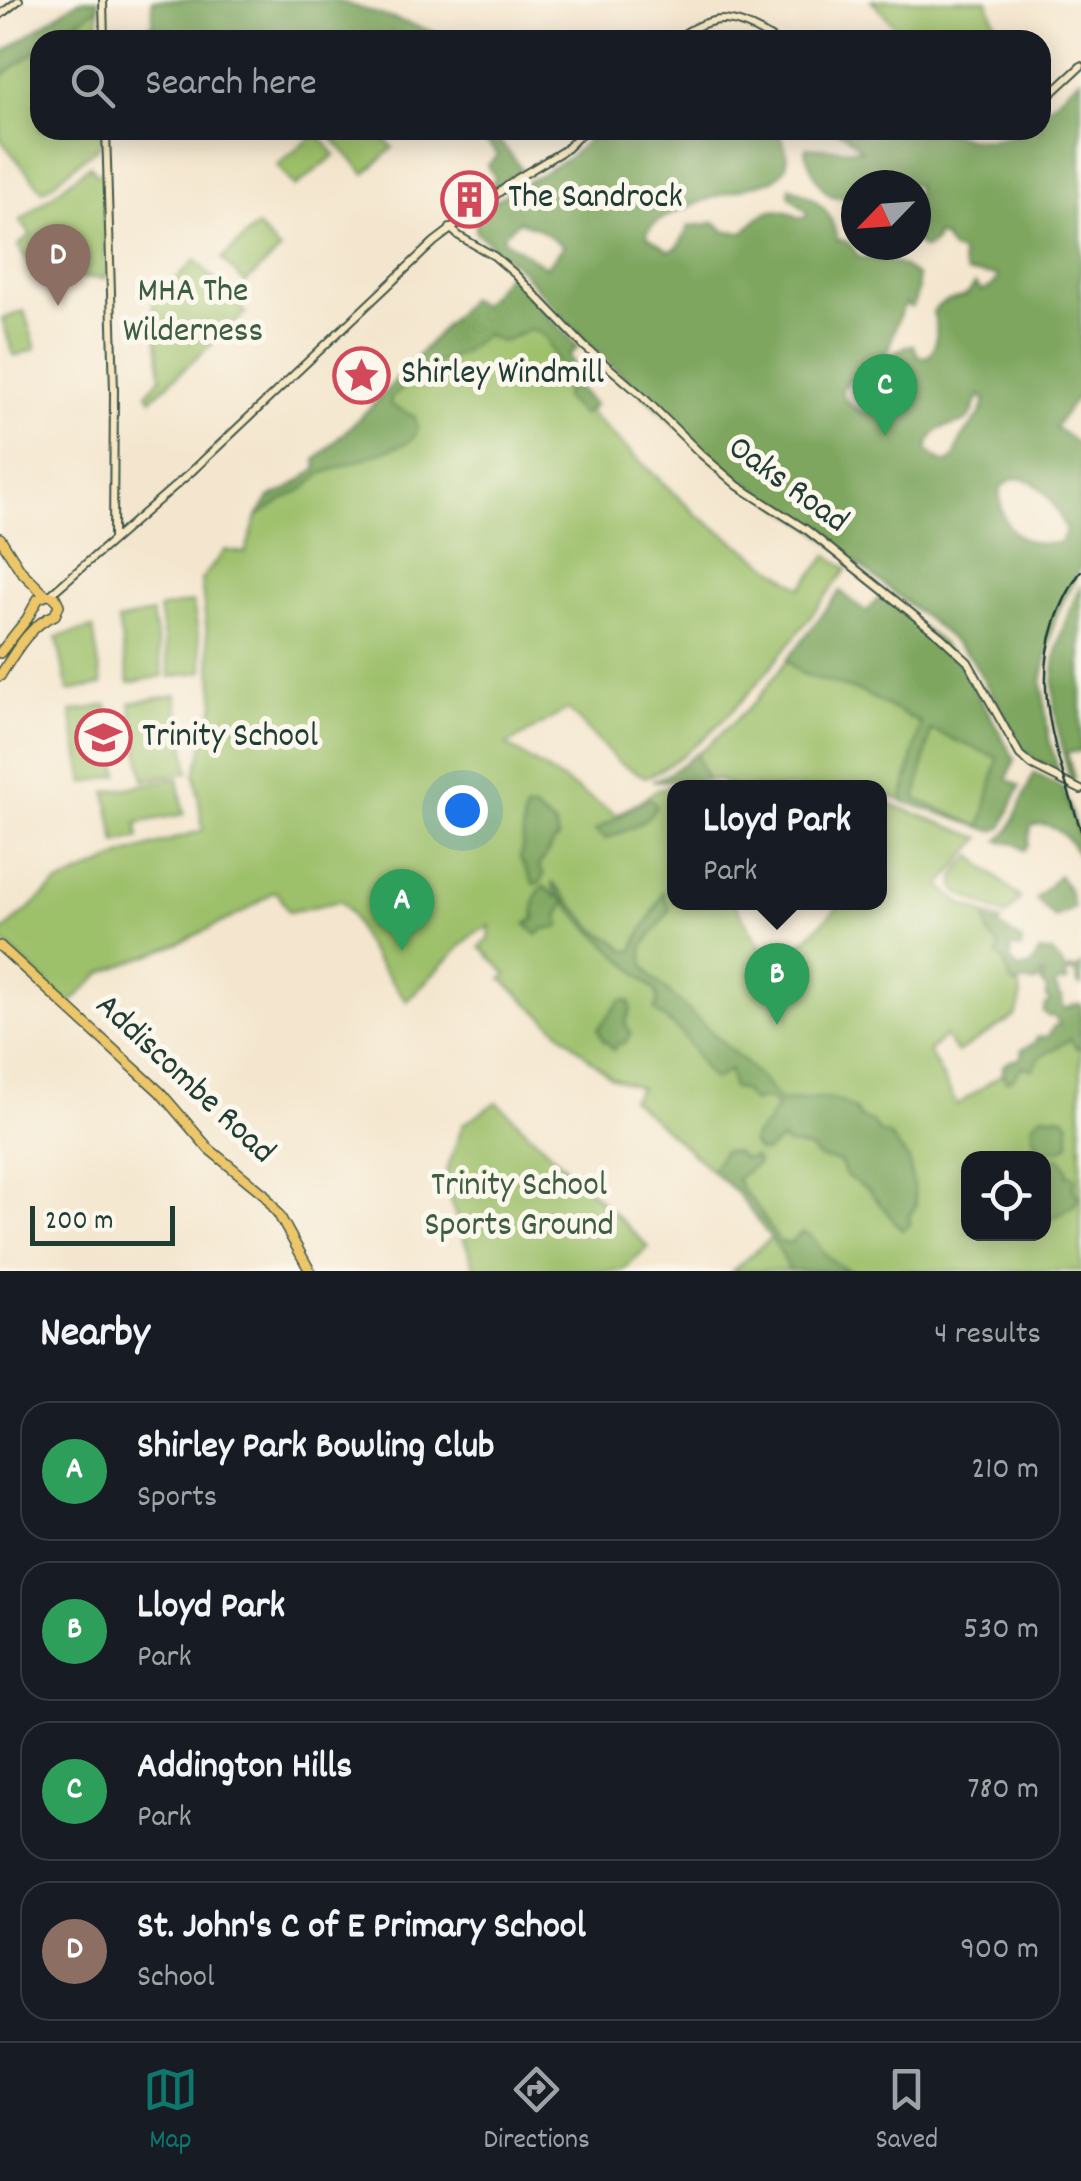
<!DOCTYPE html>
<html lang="en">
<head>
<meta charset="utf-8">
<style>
	body { margin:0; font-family:Dekko,sans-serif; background:#20242c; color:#f1f3f6 }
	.controls { position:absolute; right:30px; bottom:30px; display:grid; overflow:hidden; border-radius:20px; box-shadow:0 5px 25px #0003 }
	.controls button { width:90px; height:90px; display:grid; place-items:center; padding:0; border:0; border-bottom:2px solid #363941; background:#171b24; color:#f1f3f6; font:50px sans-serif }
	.compass { position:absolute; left:841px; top:170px; width:90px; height:90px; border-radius:50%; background:#171b24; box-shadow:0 5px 25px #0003; rotate:245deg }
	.scale { position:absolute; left:30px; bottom:25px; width:145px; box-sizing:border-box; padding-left:10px; border:5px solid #1f3d34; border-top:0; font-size:28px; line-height:35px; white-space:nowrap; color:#1f3d34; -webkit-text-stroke:8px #fbf7ec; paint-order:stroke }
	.you { position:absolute; left:462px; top:810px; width:35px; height:35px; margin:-25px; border:8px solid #fff; border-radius:50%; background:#1a73e8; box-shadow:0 0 0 15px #1a73e833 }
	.badge { display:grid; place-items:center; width:65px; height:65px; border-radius:50%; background:#0f766e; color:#fff; font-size:32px; font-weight:700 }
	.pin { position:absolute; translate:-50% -82px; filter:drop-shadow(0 2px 5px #0008) }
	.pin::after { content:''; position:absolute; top:52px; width:35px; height:30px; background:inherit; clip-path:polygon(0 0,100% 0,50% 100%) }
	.popup { position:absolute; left:667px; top:780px; width:220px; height:130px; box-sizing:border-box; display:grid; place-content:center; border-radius:20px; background:#171b24; filter:drop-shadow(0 2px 8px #0005); font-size:32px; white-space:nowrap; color:#9ea1a6 }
	.popup b { font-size:38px; color:#f1f3f6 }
	.popup::after { content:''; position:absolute; left:50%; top:100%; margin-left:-20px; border:20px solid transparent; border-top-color:#171b24 }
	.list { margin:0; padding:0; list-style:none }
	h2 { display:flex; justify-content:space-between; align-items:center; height:130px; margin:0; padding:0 40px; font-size:42px }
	h2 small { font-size:32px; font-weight:400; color:#9ea1a6 }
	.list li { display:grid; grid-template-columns:65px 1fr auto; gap:30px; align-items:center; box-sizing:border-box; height:140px; margin:0 20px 20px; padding:0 20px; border:2px solid #363941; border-radius:30px }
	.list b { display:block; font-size:38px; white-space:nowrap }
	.list p { margin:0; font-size:32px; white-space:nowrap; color:#9ea1a6 }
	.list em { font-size:32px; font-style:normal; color:#9ea1a6 }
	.icon { flex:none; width:55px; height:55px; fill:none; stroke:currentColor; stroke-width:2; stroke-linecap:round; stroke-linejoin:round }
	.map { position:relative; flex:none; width:1081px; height:1271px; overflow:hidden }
	.search { position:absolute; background:#171b24; box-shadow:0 5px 25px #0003; left:30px; right:30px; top:30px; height:110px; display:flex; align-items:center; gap:25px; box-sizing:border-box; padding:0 35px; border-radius:30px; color:#9ea1a6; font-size:38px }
	.sheet { height:770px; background:#171b24 }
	nav { display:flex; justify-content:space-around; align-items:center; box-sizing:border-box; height:140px; border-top:2px solid #363941; background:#171b24; font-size:28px; color:#9ea1a6 }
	nav a { display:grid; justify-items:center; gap:5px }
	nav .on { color:#0f766e }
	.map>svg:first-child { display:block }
	.green { fill:#9dc06a; stroke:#5e7e4f; stroke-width:2.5; fill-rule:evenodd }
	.forest { fill:#7ea65e; stroke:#4e7249; stroke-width:2.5; fill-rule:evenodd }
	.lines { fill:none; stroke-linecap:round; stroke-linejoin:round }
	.secondary-casing { stroke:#3f564b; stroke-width:10 }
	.highway-casing { stroke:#3f564b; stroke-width:12 }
	.secondary { stroke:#f7e8c3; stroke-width:6 }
	.highway { stroke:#ecc669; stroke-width:9 }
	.tram { stroke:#1f3d34; stroke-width:2.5 }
	.labels { text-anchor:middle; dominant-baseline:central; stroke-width:10; stroke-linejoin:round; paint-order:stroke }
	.poi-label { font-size:35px; fill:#1f3d34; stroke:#fbf7ec; text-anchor:start }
	.park-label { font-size:35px; fill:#3e5e42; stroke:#fbf7ec }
	.street-label { font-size:35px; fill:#1f3d34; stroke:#fbf7ec }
</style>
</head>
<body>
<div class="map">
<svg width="1081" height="1271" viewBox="0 0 1081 1271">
	<rect width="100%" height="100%" fill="#fbf7ec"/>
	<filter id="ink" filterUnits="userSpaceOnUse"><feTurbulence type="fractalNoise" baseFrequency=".01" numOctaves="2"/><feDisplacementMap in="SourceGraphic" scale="20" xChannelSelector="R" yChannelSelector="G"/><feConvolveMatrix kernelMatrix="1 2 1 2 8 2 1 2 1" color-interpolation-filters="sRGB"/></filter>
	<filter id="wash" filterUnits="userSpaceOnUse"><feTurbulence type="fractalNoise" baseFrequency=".0048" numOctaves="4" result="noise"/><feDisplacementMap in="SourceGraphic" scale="40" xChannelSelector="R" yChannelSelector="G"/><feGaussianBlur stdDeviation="2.25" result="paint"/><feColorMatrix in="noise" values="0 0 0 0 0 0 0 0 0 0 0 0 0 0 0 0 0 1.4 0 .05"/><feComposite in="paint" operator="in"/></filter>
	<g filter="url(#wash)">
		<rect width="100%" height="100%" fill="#f4e6ce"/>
		<path class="green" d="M 79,0 L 98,0 L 99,40 L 40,40 L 40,130 L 102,130 L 103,143 L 43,191 L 0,139 L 0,55 Z
			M 871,0 L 987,0 L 1002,40 L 908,40 Z
			M 325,130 L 376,130 L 393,148 L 365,174 Z
			M 317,133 L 335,155 L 295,187 L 277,165 Z
			M 90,165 L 97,175 L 104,170 L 106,278 L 65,278 L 56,269 L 40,281 L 18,246 L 31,235 L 20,221 Z
			M 257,226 L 280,251 L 245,283 L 222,259 Z
			M 195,260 L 246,313 L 151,399 L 147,393 L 161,377 L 153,303 Z
			M 508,274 L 578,347 L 569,355 L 579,376 L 578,388 L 594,405 L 588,412 L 697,515 L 801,588 L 828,555 L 847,569 C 796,633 750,704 684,754 C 671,763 660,772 645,777 L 618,762 L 568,709 L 507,745 L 617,815 L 656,791 L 669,787 L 707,785 L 706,787 L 674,788 L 674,902 L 734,903 L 767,957 L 774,950 L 789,956 L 842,903 L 880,902 L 880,800 L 981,838 L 940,886 L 960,903 L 1002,922 L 990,932 C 1004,956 1033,988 1015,1016 L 957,1053 L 945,1036 L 929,1051 L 957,1105 L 1002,1074 L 1068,1034 L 1081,1008 L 1081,1271 L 732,1271 L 773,1236 L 771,1233 L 737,1193 L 631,1099 L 640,1088 L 610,1077 L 502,979 L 507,974 L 480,947 L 489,939 L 490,926 L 473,934 L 407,1001 C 392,982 377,963 364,942 C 356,928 353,911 340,901 L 289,912 L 277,892 L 274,892 L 242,913 L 173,946 L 102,973 L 69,1004 L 0,939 L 0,934 L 56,885 L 126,854 L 203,830 L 195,774 L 215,703 L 201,580 L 225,550 L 245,553 L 257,517 L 269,498 L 287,490 L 317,469 L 316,460 L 377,401 L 469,299 L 482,305 ZM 968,1158 L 1044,1158 L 1044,1234 L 968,1234 Z
			M 24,311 L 36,349 L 14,356 L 2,319 Z
			M 193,602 L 204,671 L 170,677 L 159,609 Z
			M 152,613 L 163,676 L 129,683 L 118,621 Z
			M 93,628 L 102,685 L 68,691 L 57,637 Z
			M 787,660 L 802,674 L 859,691 L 931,729 L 999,758 L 982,827 L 880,793 L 880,788 L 737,788 L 718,780 L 707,780 L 696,754 L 713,741 L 756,701 Z
			M 176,695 L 189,772 L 144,780 L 130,703 Z
			M 107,705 L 119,775 L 84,783 L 71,712 Z
			M 178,778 L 184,814 L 137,823 L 139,838 L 116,843 L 106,792 Z
			M 972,856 L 1020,898 L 1006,916 L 957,892 C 948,876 962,867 972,856 Z
			M 497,1102 L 649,1247 L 622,1271 L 476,1271 L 443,1182 L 463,1124 Z"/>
		<path class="forest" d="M 79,0 L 98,0 L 98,7 L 52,40 L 40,40 L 40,48 L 0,77 L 0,55 Z
			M 152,0 L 335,0 L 456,39 L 397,40 L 391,33 L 384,40 L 240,40 L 236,38 L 233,40 L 149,40 L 148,26 L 153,25 Z
			M 1081,77 L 1081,391 L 1055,427 L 1078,444 L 1081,441 L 1081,567 L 1054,619 L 1042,683 L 1049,740 L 1058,769 L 1039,762 L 1024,751 L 971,658 L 942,631 L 809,525 L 722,466 L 586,342 L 520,269 L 476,232 L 476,216 L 479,210 L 570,157 L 598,130 L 779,130 C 787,151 795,167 772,180 C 745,188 659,210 647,232 L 648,237 L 670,251 L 678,247 L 689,226 C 698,224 706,226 715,222 L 725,231 L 744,232 C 758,218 768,204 790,213 C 805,220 790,217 806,218 L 807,212 L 789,195 L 790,187 C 808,195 827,205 833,225 C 835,230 835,235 838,240 C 852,240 851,248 859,257 C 885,260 896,259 917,276 L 918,290 L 913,306 L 909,307 L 906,303 C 885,334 898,374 850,380 L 841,390 C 847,408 861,412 878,415 C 904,399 871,351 913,345 L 919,357 L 929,356 C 939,343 937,327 933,312 C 942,298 954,301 967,295 L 975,284 L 982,291 L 992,286 L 998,279 L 997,275 L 967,273 L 962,263 L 961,253 L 952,250 L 943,237 L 936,235 L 936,240 L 927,248 L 922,248 L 916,243 L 916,185 L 856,185 L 856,198 C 848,197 837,199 830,195 C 821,190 807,161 805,151 L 807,147 L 862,150 L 845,135 L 835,130 L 944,130 L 966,138 L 990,140 L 1011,135 L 1018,130 L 1041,130 L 1041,114 ZM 519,221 L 538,228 L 564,246 L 546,267 L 503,239 L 507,231 ZM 980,395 L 985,399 C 982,421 968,425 960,442 C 955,451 958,456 948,463 C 938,461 932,457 927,449 C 936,416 960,431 970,417 C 974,411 976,401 980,395 ZM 1021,478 C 1045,483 1058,510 1066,531 L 1061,542 C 1021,551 998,527 1000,488 L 1012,479 Z
			M 476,130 L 489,130 L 492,132 L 522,169 L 483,196 L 481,193 L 490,187 L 495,178 L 488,165 L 498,155 Z
			M 508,274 L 578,347 L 569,355 L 579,376 L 578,388 L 594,405 L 582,415 L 564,398 L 567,380 L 546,338 L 539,332 L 529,330 L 501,342 L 486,335 L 461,353 L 434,364 L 390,399 L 391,405 L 415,417 C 419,430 418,435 407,443 L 321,474 L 304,489 L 282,500 L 257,517 L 269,498 L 287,490 L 317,469 L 316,460 L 377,401 L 469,299 L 482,305 Z
			M 1081,585 L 1081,751 L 1067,753 L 1074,778 L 1071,783 C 1049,702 1043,663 1081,585 Z
			M 840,591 L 866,612 L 880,597 L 886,599 L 938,640 L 964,668 L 1015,760 L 1007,779 L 1020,786 L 1003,826 C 995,832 990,831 981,827 L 998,758 L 931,730 L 916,799 L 981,827 L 902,801 L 921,723 L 859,691 L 802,674 L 787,660 Z
			M 696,754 L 707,780 L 652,781 L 667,775 Z
			M 1034,773 L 1063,788 L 1081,841 L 1081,861 C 1072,841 1054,818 1031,826 L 1028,845 L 1024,850 L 1016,844 L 999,841 L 1009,831 Z
			M 648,798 L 654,801 L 656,807 C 643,826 626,830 605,839 L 595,831 Z
			M 534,809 L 555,826 L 558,839 C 549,844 548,856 540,863 L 540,869 L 544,874 L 541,882 L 534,884 L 520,858 C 526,839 519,828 526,810 Z
			M 1059,875 L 1069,890 L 1074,908 L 1055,918 L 1036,899 Z
			M 552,882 L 596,930 L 618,943 L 626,951 L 633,951 C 640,929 656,913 663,892 L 670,910 L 642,948 L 644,965 L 651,976 L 757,1074 L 781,1102 L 818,1098 L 837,1100 L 855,1110 L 860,1118 L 872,1122 L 880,1133 L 889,1135 L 909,1160 L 916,1205 L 909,1217 L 910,1224 L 902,1230 L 869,1191 L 846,1176 L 841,1163 C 831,1158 818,1162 811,1149 L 786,1144 L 783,1139 L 765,1152 L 758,1151 L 752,1143 L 754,1136 L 766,1125 L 777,1106 C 767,1097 765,1098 753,1102 L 743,1091 L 732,1088 L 730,1070 L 714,1080 C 700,1068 694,1047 680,1032 C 672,1024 663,1019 655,1010 L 658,1002 L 656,991 L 580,919 L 564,900 L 564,905 L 558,916 L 561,925 L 558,928 L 544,929 L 537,935 L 526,924 L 535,919 C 533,908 534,893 544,886 L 555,896 L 561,898 L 554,890 Z
			M 985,918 L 1022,941 L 1021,949 L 1009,948 L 1012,955 L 1009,958 L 1018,969 L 1031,966 L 1040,951 L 1052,953 L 1068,972 L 1071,968 L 1076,970 L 1081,965 L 1081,986 L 1078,984 L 1075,973 L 1071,972 L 1064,976 L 1068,980 L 1066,983 L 1058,982 L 1054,987 L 1058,990 L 1058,995 L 1062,997 L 1063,1007 L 1066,1009 L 1073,1005 L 1081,1004 L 1081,1030 L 1079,1032 L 1081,1034 L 1081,1049 L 1075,1047 L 1071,1039 L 1040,1057 L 1032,1070 L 1023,1066 L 1012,1079 L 1006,1081 L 1003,1076 L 1003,1066 L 1012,1060 L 1018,1060 L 1023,1053 L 1021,1050 L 1034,1043 L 1037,1038 L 1048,1036 L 1054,1026 L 1060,1025 L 1053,1015 L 1049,1017 L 1043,1012 L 1045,1005 L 1050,1002 L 1046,995 L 1047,989 L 1041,983 L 1044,975 L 1040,975 L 1039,980 L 1033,983 L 1022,981 L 1017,985 L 1010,982 L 1010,975 L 1005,967 L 1006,963 L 997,955 L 1000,947 L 989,935 Z
			M 625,1000 L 630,1002 L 631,1009 L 625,1024 L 631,1033 L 625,1043 L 617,1044 L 616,1048 L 613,1050 L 607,1042 L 604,1042 L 598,1029 L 620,1001 Z
			M 1043,1115 L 1064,1117 L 1069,1122 L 1069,1144 L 1061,1150 L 1041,1149 C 1032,1136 1027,1123 1043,1115 Z
			M 723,1151 L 735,1152 L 744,1159 L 754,1157 L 758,1163 L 737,1178 L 741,1189 L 754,1202 L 779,1242 L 790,1243 L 802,1232 C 817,1237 817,1246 827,1256 C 833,1263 842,1267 850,1271 L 790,1271 L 779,1249 L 737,1193 L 710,1169 L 715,1165 Z
			M 1033,1158 L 1061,1158 L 1067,1168 L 1068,1175 L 1074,1176 L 1076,1178 L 1073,1190 L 1079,1196 L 1074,1206 L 1046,1222 L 1044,1222 L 1044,1158 Z"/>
	</g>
	<g filter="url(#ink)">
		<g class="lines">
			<defs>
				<path id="secondary" d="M 103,0 L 104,40
					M 0,15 L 19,0
					M 675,40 C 713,12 735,15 774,40
					M 1041,103 L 1081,66
					M 106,130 L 114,390 L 113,538
					M 966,130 L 995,130
					M 450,228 L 459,236 L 494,256 L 515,274 L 584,346 L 640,394 L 701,454 L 738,486 L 807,530 L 940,636 L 968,662 L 1020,755 L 1033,766 L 1081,790
					M 50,595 L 191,472 L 434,242 L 518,178 L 566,149 L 585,130"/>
				<path id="highway" d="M 0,538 L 21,571 L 45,595
					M 0,653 L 27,619 L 38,599 L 47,595 L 55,597 L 59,605 L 55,615 C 30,624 14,654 0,676
					M 0,946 L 160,1092 L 209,1149 L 264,1194 L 279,1215 L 310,1271"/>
			</defs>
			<use href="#secondary" class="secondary-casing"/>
			<use href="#highway" class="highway-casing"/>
			<use href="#secondary" class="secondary"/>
			<use href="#highway" class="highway"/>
			<path class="tram" d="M 1081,571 C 1019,661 1052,738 1081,831"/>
		</g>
	</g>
	<defs>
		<symbol id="building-ring" viewBox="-11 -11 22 22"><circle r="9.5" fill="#fbf7ec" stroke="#d1495b" stroke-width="1.5"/><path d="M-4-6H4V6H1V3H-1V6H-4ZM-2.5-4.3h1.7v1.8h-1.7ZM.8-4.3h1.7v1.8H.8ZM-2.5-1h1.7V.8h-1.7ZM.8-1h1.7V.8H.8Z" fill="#d1495b"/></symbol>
		<symbol id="sight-ring" viewBox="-11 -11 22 22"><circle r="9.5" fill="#fbf7ec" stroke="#d1495b" stroke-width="1.5"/><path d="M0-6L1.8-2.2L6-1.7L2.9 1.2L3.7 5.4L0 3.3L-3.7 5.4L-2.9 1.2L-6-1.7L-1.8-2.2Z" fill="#d1495b"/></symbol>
		<symbol id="school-ring" viewBox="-11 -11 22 22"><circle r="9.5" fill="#fbf7ec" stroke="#d1495b" stroke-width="1.5"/><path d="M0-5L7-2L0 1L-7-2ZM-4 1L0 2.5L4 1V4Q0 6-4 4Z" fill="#d1495b"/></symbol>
	</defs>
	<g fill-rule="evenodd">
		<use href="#building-ring" x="438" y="168" width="63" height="63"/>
		<use href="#sight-ring" x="330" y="344" width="63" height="63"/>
		<use href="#school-ring" x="72" y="706" width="63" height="63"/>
	</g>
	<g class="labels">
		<g class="poi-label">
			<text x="508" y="199">The Sandrock</text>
			<text x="401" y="375">Shirley Windmill</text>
			<text x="142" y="738">Trinity School</text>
		</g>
		<g class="park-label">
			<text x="193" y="293">MHA The<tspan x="193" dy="40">Wilderness</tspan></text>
			<text x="519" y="1187">Trinity School<tspan x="519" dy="40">Sports Ground</tspan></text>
		</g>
		<g class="street-label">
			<text transform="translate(787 486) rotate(36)">Oaks Road</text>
			<text transform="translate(184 1080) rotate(43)">Addiscombe Road</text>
		</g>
	</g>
</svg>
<div class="controls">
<button><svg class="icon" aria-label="locate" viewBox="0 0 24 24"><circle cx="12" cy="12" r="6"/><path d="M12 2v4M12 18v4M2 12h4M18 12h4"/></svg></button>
</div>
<svg class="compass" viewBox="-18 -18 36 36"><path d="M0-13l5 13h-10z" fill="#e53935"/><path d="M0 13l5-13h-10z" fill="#9ea1a6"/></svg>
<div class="scale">200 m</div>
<div class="you"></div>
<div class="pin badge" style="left:402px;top:951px;background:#2e9e5b">A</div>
<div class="pin badge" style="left:777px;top:1025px;background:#2e9e5b">B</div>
<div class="popup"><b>Lloyd Park</b>Park</div>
<div class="pin badge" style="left:885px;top:436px;background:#2e9e5b">C</div>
<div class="pin badge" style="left:58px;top:306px;background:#8d6e63">D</div>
<div class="search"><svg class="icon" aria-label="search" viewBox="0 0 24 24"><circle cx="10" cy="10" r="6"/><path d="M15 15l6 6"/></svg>Search here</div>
</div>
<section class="sheet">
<h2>Nearby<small>4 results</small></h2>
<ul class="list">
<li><span class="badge" style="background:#2e9e5b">A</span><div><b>Shirley Park Bowling Club</b><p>Sports</p></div><em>210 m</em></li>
<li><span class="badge" style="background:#2e9e5b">B</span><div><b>Lloyd Park</b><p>Park</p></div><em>530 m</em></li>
<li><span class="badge" style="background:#2e9e5b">C</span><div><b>Addington Hills</b><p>Park</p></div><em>780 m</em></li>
<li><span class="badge" style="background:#8d6e63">D</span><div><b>St. John's C of E Primary School</b><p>School</p></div><em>900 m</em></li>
</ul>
</section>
<nav>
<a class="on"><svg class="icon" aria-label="map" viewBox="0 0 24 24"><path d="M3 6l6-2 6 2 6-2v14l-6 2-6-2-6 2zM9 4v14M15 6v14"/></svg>Map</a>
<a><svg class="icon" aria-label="directions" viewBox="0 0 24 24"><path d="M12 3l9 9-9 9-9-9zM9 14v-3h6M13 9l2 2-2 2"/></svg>Directions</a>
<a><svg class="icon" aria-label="saved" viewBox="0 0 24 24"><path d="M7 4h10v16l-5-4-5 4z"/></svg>Saved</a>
</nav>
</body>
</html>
